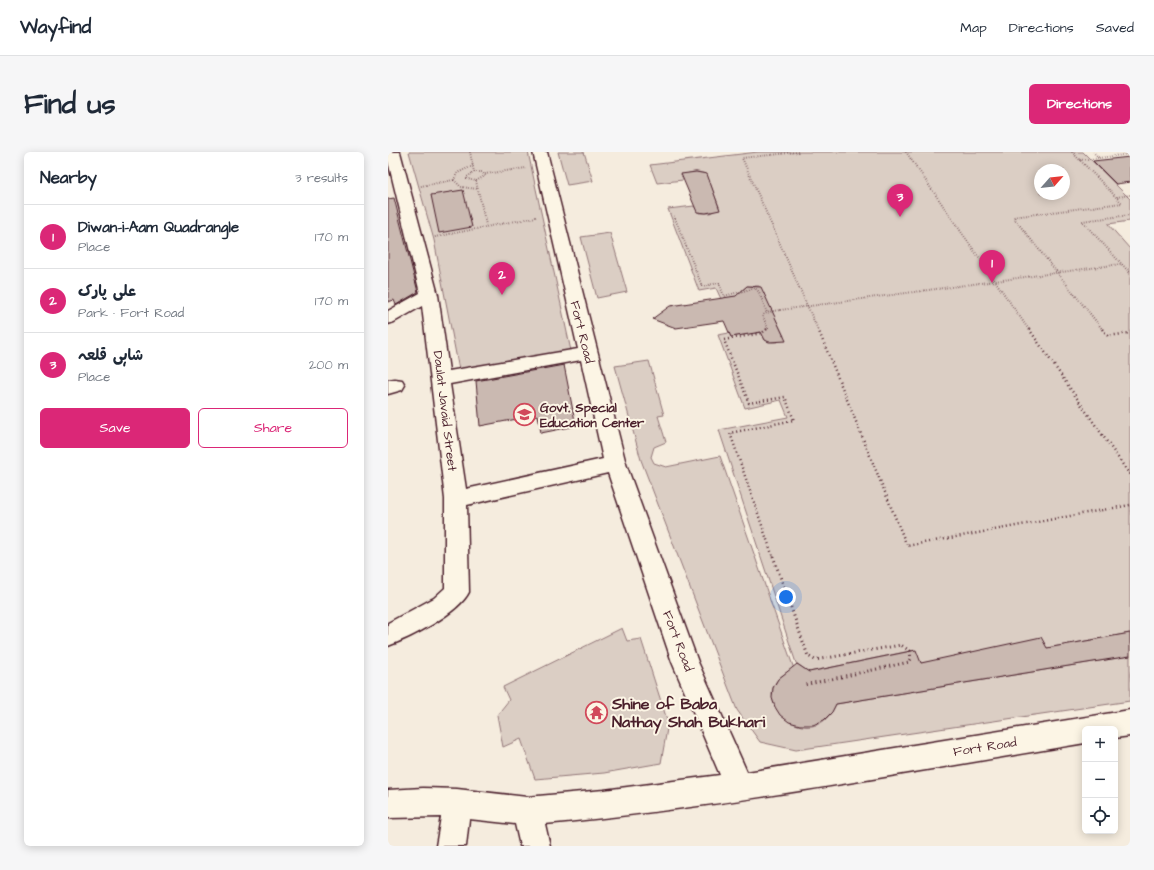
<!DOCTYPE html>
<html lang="en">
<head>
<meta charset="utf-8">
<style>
	body { margin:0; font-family:"Architects Daughter","Playpen Sans Arabic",sans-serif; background:#f6f6f7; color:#1f2937 }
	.controls { position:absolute; right:12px; bottom:12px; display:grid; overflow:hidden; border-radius:6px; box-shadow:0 2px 10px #0003 }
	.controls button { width:36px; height:36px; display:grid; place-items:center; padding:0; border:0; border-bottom:1px solid #e0e1e3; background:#fff; color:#1f2937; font:20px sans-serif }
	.compass { position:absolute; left:646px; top:12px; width:36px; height:36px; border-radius:50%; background:#fff; box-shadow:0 2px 10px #0003; rotate:63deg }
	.you { position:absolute; left:398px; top:445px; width:14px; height:14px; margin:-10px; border:3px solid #fff; border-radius:50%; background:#1a73e8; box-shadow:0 0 0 6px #1a73e833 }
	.badge { display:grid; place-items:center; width:26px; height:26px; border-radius:50%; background:#db2777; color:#fff; font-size:13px; font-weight:700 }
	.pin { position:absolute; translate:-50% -33px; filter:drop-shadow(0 1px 2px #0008) }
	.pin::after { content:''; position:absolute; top:21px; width:14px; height:12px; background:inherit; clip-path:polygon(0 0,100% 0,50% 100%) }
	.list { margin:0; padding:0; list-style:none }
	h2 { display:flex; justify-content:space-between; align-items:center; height:52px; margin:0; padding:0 16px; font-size:17px }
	h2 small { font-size:13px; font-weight:400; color:#747a83 }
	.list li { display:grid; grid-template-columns:26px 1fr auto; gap:12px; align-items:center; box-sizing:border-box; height:64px; padding:0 16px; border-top:1px solid #e0e1e3 }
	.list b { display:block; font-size:15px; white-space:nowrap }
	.list p { margin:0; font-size:13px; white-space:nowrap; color:#747a83 }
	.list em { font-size:13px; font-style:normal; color:#747a83 }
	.actions { display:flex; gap:8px; padding:12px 16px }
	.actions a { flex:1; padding:9px 0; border:1px solid #db2777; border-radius:6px; text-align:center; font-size:14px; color:#db2777 }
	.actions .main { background:#db2777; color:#fff }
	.icon { flex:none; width:22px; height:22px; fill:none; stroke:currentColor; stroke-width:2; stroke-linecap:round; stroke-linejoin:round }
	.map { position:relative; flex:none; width:742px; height:694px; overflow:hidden; border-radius:6px }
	header { display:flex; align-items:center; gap:24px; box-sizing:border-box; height:56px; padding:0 20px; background:#fff; border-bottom:1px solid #e0e1e3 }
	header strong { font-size:19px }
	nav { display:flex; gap:22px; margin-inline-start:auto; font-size:14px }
	.intro { display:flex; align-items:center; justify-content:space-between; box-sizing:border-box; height:96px; padding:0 24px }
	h1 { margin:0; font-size:28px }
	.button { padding:10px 18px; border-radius:6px; background:#db2777; color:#fff; font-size:14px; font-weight:700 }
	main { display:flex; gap:24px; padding:0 24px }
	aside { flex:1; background:#fff; border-radius:6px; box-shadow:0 2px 10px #0003 }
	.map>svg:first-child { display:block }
	.green { fill:#dbcec4; stroke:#927678; fill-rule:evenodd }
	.building { fill:#cab9b1; stroke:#4a1f2b }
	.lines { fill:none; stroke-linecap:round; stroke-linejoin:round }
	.minor-casing { stroke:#4a1f2b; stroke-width:3 }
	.path-far2 { stroke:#4a1f2b; stroke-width:2; stroke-dasharray:0.5 2; stroke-linecap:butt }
	.path-far1 { stroke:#4a1f2b; stroke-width:2.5; stroke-dasharray:1 3; stroke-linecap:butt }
	.path { stroke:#4a1f2b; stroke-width:3; stroke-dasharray:1 3.5; stroke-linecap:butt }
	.minor { fill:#fcf5e5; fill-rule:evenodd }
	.labels { text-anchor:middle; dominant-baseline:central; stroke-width:4; stroke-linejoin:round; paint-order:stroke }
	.street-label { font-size:13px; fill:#4a1f2b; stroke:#fcf5e5 }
	.poi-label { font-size:13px; font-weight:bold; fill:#4a1f2b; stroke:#fcf5e5; text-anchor:start }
	.near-poi-label { font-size:16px; font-weight:bold; fill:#4a1f2b; stroke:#fcf5e5; text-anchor:start }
</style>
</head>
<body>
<header>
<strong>Wayfind</strong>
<nav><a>Map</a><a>Directions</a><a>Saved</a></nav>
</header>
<div class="intro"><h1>Find us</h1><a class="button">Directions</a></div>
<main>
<aside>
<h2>Nearby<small>3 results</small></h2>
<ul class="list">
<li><span class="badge">1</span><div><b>Diwan-i-Aam Quadrangle</b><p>Place</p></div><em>170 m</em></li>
<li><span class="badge">2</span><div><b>علی پارک</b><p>Park · Fort Road</p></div><em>170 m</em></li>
<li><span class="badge">3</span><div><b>شاہی قلعہ</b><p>Place</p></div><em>200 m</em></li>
</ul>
<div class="actions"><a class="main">Save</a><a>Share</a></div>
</aside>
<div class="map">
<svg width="742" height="694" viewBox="0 0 742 694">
	<rect width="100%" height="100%" fill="#f5ecde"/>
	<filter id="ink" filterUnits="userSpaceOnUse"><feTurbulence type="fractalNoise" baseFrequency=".025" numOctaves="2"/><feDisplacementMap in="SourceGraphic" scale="8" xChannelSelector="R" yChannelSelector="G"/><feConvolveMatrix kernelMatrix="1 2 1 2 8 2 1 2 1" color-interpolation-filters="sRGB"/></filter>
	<g filter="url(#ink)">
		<path class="green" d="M 21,0 L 140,0 L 183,199 L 71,218 L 46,88 Z
			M 170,0 L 196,0 L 205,29 L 179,33 Z
			M 370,0 L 695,0 L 742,47 L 742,69 L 720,72 L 742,97 L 742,481 L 659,496 L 533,511 L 527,498 L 421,520 L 408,511 L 331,278 L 400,265 L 393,248 L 357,256 L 330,183 L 341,181 L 343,185 L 373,180 L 377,188 C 384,191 392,192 396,184 L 371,134 L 359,134 L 354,138 L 356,143 L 333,147 L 328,136 L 311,139 L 280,57 L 306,54 L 311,61 L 322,61 L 330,57 L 331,55 L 319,23 C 312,19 304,19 296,23 L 295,28 L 269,31 L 262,13 ZM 652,18 L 676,18 L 676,42 L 652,42 Z
			M 222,81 L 239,140 L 209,146 L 193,85 Z
			M 261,209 L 276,263 L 270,264 L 278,290 L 266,295 L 263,305 L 266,311 L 278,315 L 332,304 L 406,517 C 347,540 423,610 448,552 L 742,504 L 742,549 L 408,598 L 372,590 L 349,558 L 253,308 L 227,214 Z
			M 234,476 L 239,489 L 253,487 L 280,571 L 273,611 L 216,621 L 147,627 L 133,587 L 115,595 L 109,563 L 121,548 L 115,535 Z"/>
		<path class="building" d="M 742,5 L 742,30 L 728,32 L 705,9 Z
			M 308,20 L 319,22 L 332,58 L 318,61 L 309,60 L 293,22 Z
			M 75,38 L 84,75 L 51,81 L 43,43 Z
			M 6,46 L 30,140 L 8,153 L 6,148 L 0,150 L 0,47 Z
			M 359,134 L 373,135 L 398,189 L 381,190 L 377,188 L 373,180 L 343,185 L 336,169 L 288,176 L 264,167 L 282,154 L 348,144 Z
			M 176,213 L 188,274 L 153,281 L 150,263 L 92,274 L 88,229 Z
			M 742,481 L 742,504 L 448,552 L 444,560 L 436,568 L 425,573 L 412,573 L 401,570 L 392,563 L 387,555 L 384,546 L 385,536 L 390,527 L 409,512 L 421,520 L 528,498 L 533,511 L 653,485 L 659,496 Z"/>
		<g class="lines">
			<defs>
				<path id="minor" d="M 0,0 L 12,0 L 50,143 L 61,219 L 190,197 L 145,0 L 159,0 L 238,312 L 310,510 L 359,620 L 742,558 L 742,584 L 727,586 L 727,577 L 697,577 L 697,591 C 517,621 338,655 157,672 L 162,694 L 132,694 L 127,672 L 81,667 L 78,694 L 48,694 L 53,665 L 0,666 L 0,638 L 35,636 L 69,637 L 139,645 L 216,638 L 332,623 L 284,510 L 220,321 L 79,353 L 81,440 C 71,461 22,486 0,494 L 0,471 L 46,446 L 57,436 L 57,347 L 34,154 L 6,170 L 0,172 L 0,159 L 32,141 L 0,9 ZM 193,208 L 215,307 L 78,337 L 62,232 Z
					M 7,227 L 14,228 L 17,233 L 14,238 L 0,242 L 0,228 Z"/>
			</defs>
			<use href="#minor" class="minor-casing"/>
			<path class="path-far2" d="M 82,0 L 86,20
				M 410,0 L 354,6 L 430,178
				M 518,0 L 641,178
				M 684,0 L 734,51 L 625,65 L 715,178
				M 711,6 L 742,2
				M 692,8 L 711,6 L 705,0
				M 85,14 L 69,21 L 66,28 L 73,35 L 90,37
				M 86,20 L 94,20 L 97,24 L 88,29 L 79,27 L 79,25 Z
				M 97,22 L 138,16
				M 88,29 L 98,73
				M 33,34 L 66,28
				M 729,45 L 742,43
				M 742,63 L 694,69 L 742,121
				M 286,64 L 314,134 L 331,131 L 336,144 L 367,136 L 371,140 L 379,161
				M 47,85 L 148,65
				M 378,178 L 380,176 L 375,165 L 376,162 L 385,159 L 733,112"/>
			<path class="path-far1" d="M 379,177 L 374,181 L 336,188 L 361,251 L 397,245 L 406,268 L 342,281 L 385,405
				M 430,177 L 519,394 L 742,353
				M 641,177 L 742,323
				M 714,177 L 720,184 L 742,181"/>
			<path class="path" d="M 385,404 L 420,504 L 427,508 L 513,493 L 522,499 L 523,507 L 521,510 L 416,533"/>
			<use href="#minor" class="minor"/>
		</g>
	</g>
	<defs>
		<symbol id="school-ring" viewBox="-11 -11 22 22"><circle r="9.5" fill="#fcf5e5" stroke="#d1495b" stroke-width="1.5"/><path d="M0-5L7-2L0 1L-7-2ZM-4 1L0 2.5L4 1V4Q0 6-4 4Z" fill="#d1495b"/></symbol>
		<symbol id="temple-ring" viewBox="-11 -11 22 22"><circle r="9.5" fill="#fcf5e5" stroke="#d1495b" stroke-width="1.5"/><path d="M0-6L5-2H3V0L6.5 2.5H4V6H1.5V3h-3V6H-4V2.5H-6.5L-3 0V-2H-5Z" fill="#d1495b"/></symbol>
	</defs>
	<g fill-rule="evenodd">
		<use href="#school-ring" x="124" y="250" width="25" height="25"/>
		<use href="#temple-ring" x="196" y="548" width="25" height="25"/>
	</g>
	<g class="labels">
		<g class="street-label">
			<text transform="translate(194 180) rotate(76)">Fort Road</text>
			<text transform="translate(57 259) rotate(83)">Daulat Javaid Street</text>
			<text transform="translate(290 489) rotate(69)">Fort Road</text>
			<text transform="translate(597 595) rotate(-9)">Fort Road</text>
		</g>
		<g class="poi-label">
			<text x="152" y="256">Govt. Special<tspan x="152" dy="15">Education Center</tspan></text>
		</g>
		<g class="near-poi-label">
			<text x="224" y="552">Shine of Baba<tspan x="224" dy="18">Nathay Shah Bukhari</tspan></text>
		</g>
	</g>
</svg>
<div class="controls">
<button>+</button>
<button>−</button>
<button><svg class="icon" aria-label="locate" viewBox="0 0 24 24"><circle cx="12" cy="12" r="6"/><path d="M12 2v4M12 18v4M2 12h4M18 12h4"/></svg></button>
</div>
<svg class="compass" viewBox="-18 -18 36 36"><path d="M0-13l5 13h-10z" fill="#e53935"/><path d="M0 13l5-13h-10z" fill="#747a83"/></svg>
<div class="you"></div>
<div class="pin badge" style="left:604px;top:131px">1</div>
<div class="pin badge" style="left:114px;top:143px">2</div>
<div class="pin badge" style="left:512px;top:65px">3</div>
</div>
</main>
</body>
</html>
